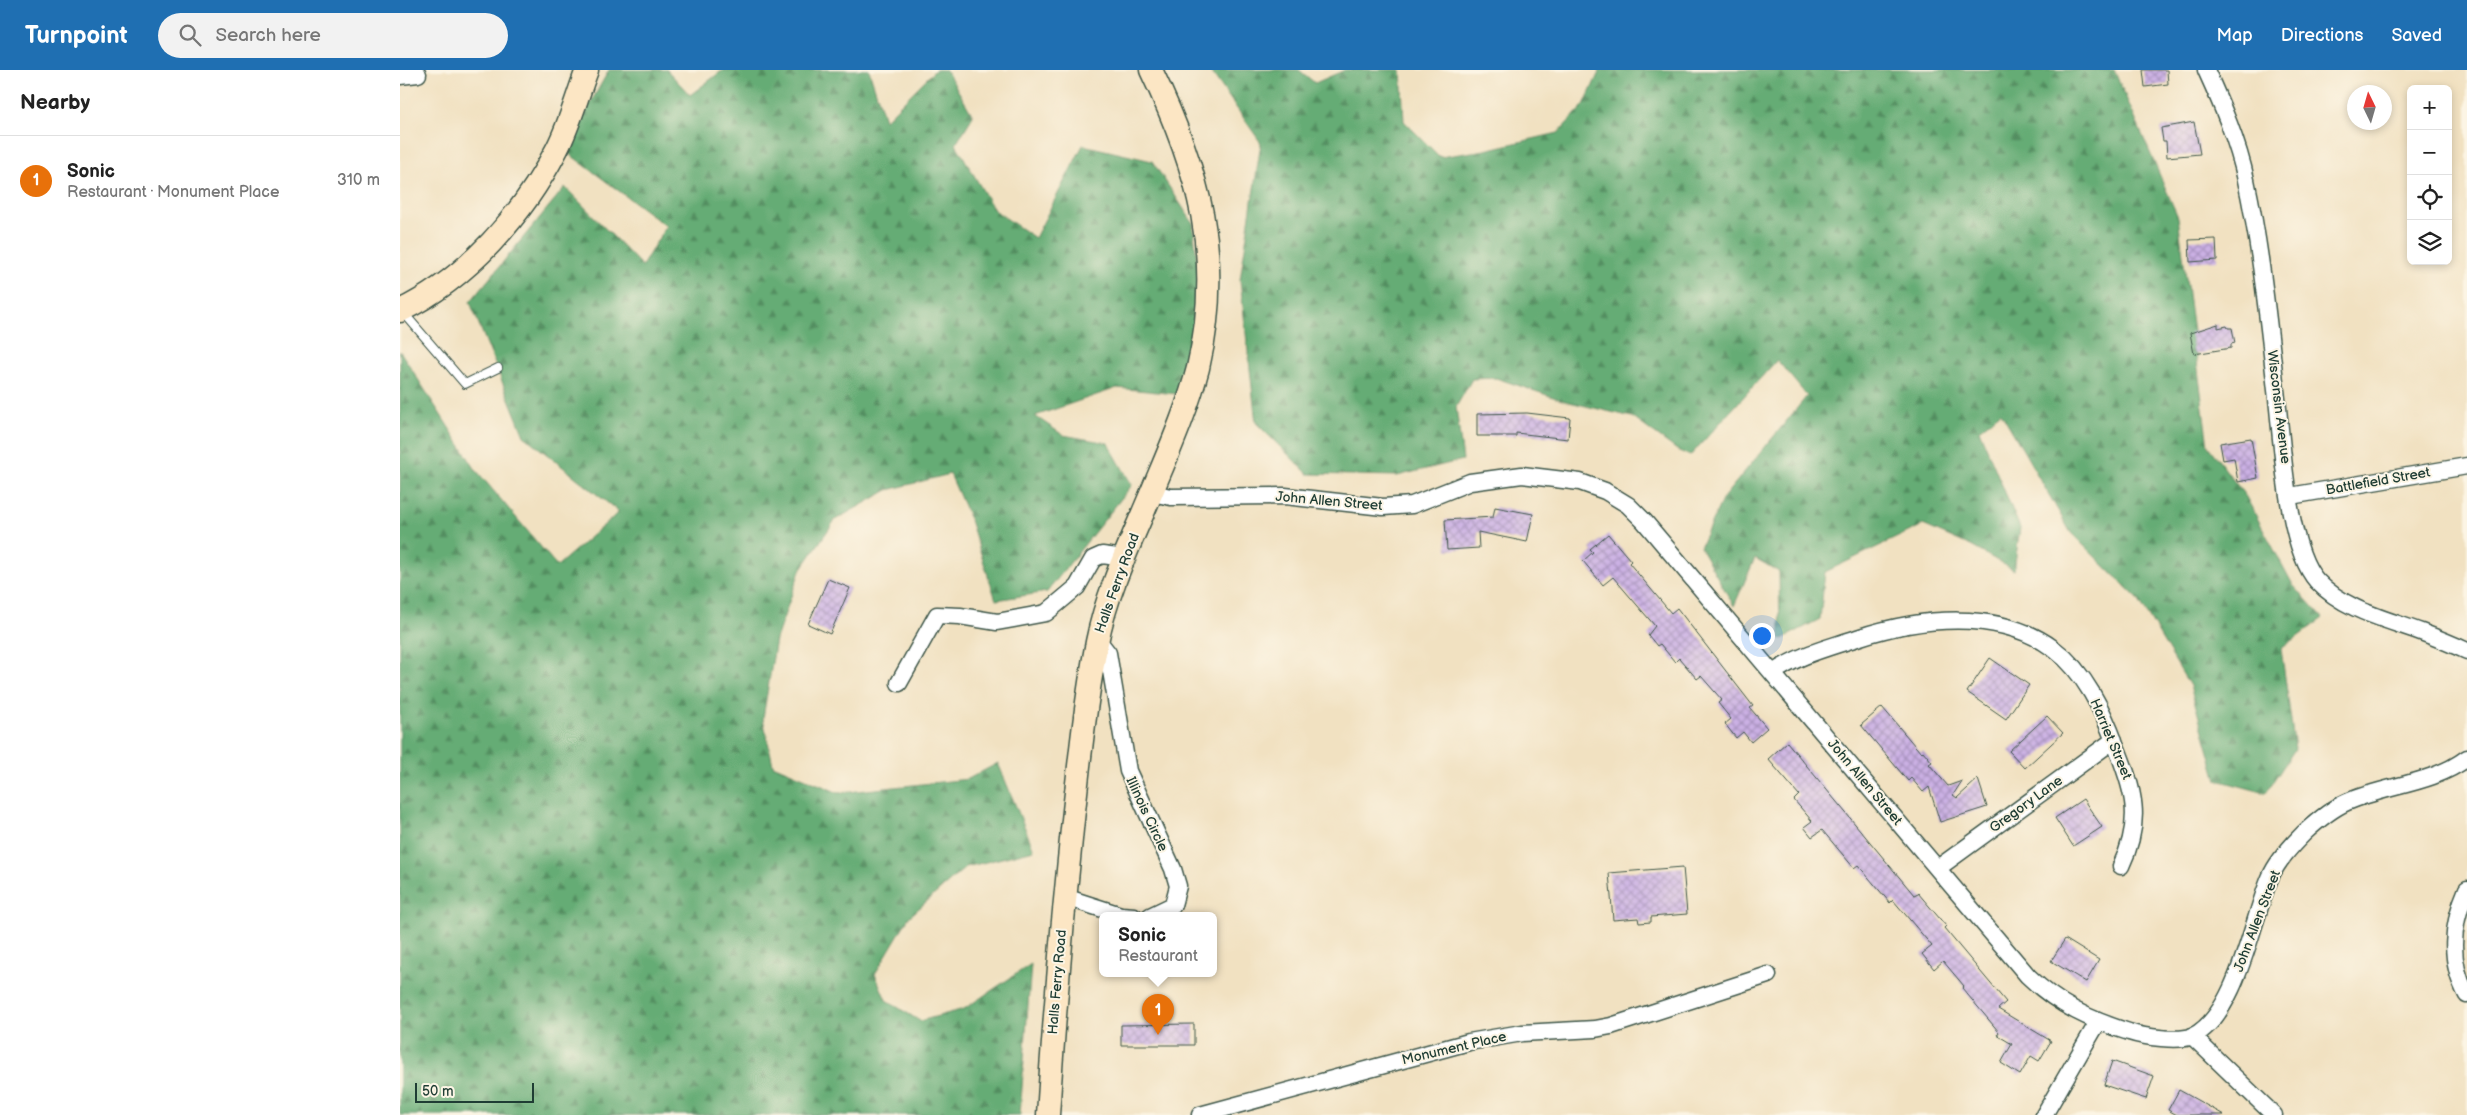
<!DOCTYPE html>
<html lang="en">
<head>
<meta charset="utf-8">
<style>
	body { margin:0; font-family:"Balsamiq Sans",sans-serif; background:#f2f2f2; color:#222 }
	.controls { position:absolute; right:15px; top:15px; display:grid; overflow:hidden; border-radius:8px; box-shadow:0 2px 8px #0003 }
	.controls button { width:45px; height:45px; display:grid; place-items:center; padding:0; border:0; border-bottom:1px solid #e0e0e0; background:#fff; color:#222; font:25px sans-serif }
	.compass { position:absolute; left:1947px; top:15px; width:45px; height:45px; border-radius:50%; background:#fff; box-shadow:0 2px 8px #0003; rotate:355deg }
	.scale { position:absolute; left:15px; bottom:12px; width:119px; box-sizing:border-box; padding-left:5px; border:2px solid #1f3d34; border-top:0; font-size:14px; line-height:18px; white-space:nowrap; color:#1f3d34; -webkit-text-stroke:4px #fcf5e5; paint-order:stroke }
	.you { position:absolute; left:1361px; top:565px; width:18px; height:18px; margin:-12px; border:4px solid #fff; border-radius:50%; background:#1a73e8; box-shadow:0 0 0 8px #1a73e833 }
	.badge { display:grid; place-items:center; width:32px; height:32px; border-radius:50%; background:#1f6fb2; color:#fff; font-size:16px; font-weight:700 }
	.pin { position:absolute; translate:-50% -41px; filter:drop-shadow(0 1px 2px #0008) }
	.pin::after { content:''; position:absolute; top:26px; width:18px; height:15px; background:inherit; clip-path:polygon(0 0,100% 0,50% 100%) }
	.popup { position:absolute; left:699px; top:842px; width:118px; height:65px; box-sizing:border-box; display:grid; place-content:center; border-radius:8px; background:#fff; filter:drop-shadow(0 1px 4px #0005); font-size:16px; white-space:nowrap; color:#767676 }
	.popup b { font-size:19px; color:#222 }
	.popup::after { content:''; position:absolute; left:50%; top:100%; margin-left:-10px; border:10px solid transparent; border-top-color:#fff }
	.list { margin:0; padding:0; list-style:none }
	h2 { display:flex; justify-content:space-between; align-items:center; height:65px; margin:0; padding:0 20px; font-size:21px }
	h2 small { font-size:16px; font-weight:400; color:#767676 }
	.list li { display:grid; grid-template-columns:32px 1fr auto; gap:15px; align-items:center; box-sizing:border-box; height:90px; padding:0 20px; border-top:1px solid #e0e0e0 }
	.list b { display:block; font-size:19px; white-space:nowrap }
	.list p { margin:0; font-size:16px; white-space:nowrap; color:#767676 }
	.list em { font-size:16px; font-style:normal; color:#767676 }
	.icon { flex:none; width:28px; height:28px; fill:none; stroke:currentColor; stroke-width:2; stroke-linecap:round; stroke-linejoin:round }
	.map { position:relative; flex:none; width:2067px; height:1045px; overflow:hidden }
	header { display:flex; align-items:center; gap:30px; box-sizing:border-box; height:70px; padding:0 25px; background:#1f6fb2; color:#fff }
	header strong { font-size:24px }
	nav { display:flex; gap:28px; margin-inline-start:auto; font-size:18px }
	.search { width:350px; height:45px; background:#f2f2f2; display:flex; align-items:center; gap:12px; box-sizing:border-box; padding:0 18px; border-radius:28px; color:#767676; font-size:19px }
	main { display:flex }
	aside { flex:1; background:#fff }
	.map>svg:first-child { display:block }
	.forest { fill:url(#forest-firs); stroke:#427454 }
	.building { fill:url(#building-cross-hatch) }
	.lines { fill:none; stroke-linecap:round; stroke-linejoin:round }
	.lane-casing { stroke:#3e5649; stroke-width:10 }
	.street-casing { stroke:#3e5649; stroke-width:19 }
	.secondary-casing { stroke:#3e5649; stroke-width:25 }
	.lane { stroke:#fff; stroke-width:8 }
	.street { stroke:#fff; stroke-width:16 }
	.secondary { stroke:#fce6c4; stroke-width:22 }
	.labels { text-anchor:middle; dominant-baseline:central; stroke-width:4; stroke-linejoin:round; paint-order:stroke }
	.street-label { font-size:14px; fill:#1f3d34; stroke:#fcf5e5 }
</style>
</head>
<body>
<header>
<strong>Turnpoint</strong>
<div class="search"><svg class="icon" aria-label="search" viewBox="0 0 24 24"><circle cx="10" cy="10" r="6"/><path d="M15 15l6 6"/></svg>Search here</div>
<nav><a>Map</a><a>Directions</a><a>Saved</a></nav>
</header>
<main>
<aside>
<h2>Nearby<small></small></h2>
<ul class="list">
<li><span class="badge" style="background:#e8710a">1</span><div><b>Sonic</b><p>Restaurant · Monument Place</p></div><em>310 m</em></li>
</ul>
</aside>
<div class="map">
<svg width="2067" height="1045" viewBox="0 0 2067 1045">
	<defs>
		<pattern id="forest-firs" width="22" height="20" patternUnits="userSpaceOnUse" patternTransform="scale(1.25)"><rect width="22" height="20" fill="#65ac74"/><path d="M5 1l3.5 6h-7zM16 11l3.5 6h-7z" fill="#538d60"/></pattern>
		<pattern id="building-cross-hatch" width="8" height="8" patternUnits="userSpaceOnUse" patternTransform="scale(1.25)"><rect width="8" height="8" fill="#cbb0e4"/><path d="M0 0l8 8M0 8l8-8" fill="none" stroke="#a490ba"/></pattern>
	</defs>
	<rect width="100%" height="100%" fill="#fcf5e5"/>
	<filter id="ink" filterUnits="userSpaceOnUse"><feTurbulence type="fractalNoise" baseFrequency=".02" numOctaves="2"/><feDisplacementMap in="SourceGraphic" scale="10" xChannelSelector="R" yChannelSelector="G"/><feConvolveMatrix kernelMatrix="1 2 1 2 8 2 1 2 1" color-interpolation-filters="sRGB"/></filter>
	<filter id="wash" filterUnits="userSpaceOnUse"><feTurbulence type="fractalNoise" baseFrequency=".0096" numOctaves="4" result="noise"/><feDisplacementMap in="SourceGraphic" scale="20" xChannelSelector="R" yChannelSelector="G"/><feGaussianBlur stdDeviation="1.12" result="paint"/><feColorMatrix in="noise" values="0 0 0 0 0 0 0 0 0 0 0 0 0 0 0 0 0 1.4 0 .05"/><feComposite in="paint" operator="in"/></filter>
	<g filter="url(#wash)">
		<rect width="100%" height="100%" fill="#f1e1c1"/>
		<path class="forest" d="M 209,0 L 267,0 L 290,25 L 323,0 L 469,0 L 485,50 L 535,0 L 546,0 L 573,46 L 556,74 L 594,140 L 635,168 L 683,75 L 752,91 L 793,153 L 799,211 L 791,271 L 777,324 L 717,318 L 635,346 L 663,365 L 708,373 L 732,415 L 647,522 L 596,530 L 569,447 L 550,404 L 488,420 L 435,450 L 400,501 L 376,569 L 363,648 L 373,695 L 439,723 L 568,709 L 598,693 L 634,780 L 566,797 L 509,847 L 475,904 L 486,930 L 520,951 L 564,939 L 631,894 L 620,1045 L 0,1045 L 0,281 L 76,400 L 157,496 L 219,442 L 124,366 L 70,232 L 165,117 L 242,196 L 266,156 L 164,80 Z
			M 810,0 L 899,0 L 915,13 L 945,0 L 1001,0 L 1004,51 L 1040,87 L 1085,80 L 1158,63 L 1184,35 L 1200,0 L 1714,0 L 1778,147 L 1808,376 L 1846,427 L 1893,515 L 1923,548 L 1881,579 L 1895,679 L 1866,723 L 1817,710 L 1790,616 L 1738,529 L 1671,463 L 1601,342 L 1579,360 L 1620,458 L 1614,500 L 1571,476 L 1523,455 L 1425,502 L 1420,549 L 1380,570 L 1379,502 L 1355,488 L 1334,536 L 1300,477 L 1323,428 L 1407,326 L 1377,290 L 1290,386 L 1277,380 L 1232,347 L 1165,331 L 1096,308 L 1072,309 L 1056,337 L 1063,390 L 997,406 L 908,404 L 856,353 L 840,210 L 861,73 Z"/>
		<g id="blocks">
			<path class="building" d="M 1743,0 L 1767,0 L 1768,14 L 1745,17 Z
				M 1794,52 L 1800,84 L 1767,87 L 1766,71 L 1763,71 L 1761,58 Z
				M 1816,169 L 1817,190 L 1790,192 L 1789,170 Z
				M 1818,254 L 1818,258 L 1827,256 L 1828,258 L 1832,258 L 1835,273 L 1831,274 L 1831,278 L 1794,284 L 1790,263 Z
				M 1127,343 L 1170,348 L 1168,369 L 1116,363 L 1116,366 L 1077,366 L 1077,344 Z
				M 1851,368 L 1858,408 L 1838,412 L 1834,388 L 1823,390 L 1820,373 Z
				M 1095,437 L 1133,444 L 1127,472 L 1078,462 L 1079,478 L 1047,480 L 1045,450 L 1093,447 Z
				M 1208,464 L 1231,491 L 1229,493 L 1271,543 L 1277,538 L 1353,636 L 1350,638 L 1367,658 L 1351,672 L 1343,662 L 1336,668 L 1325,654 L 1331,649 L 1318,633 L 1322,630 L 1301,606 L 1297,609 L 1279,588 L 1275,592 L 1260,574 L 1257,576 L 1248,565 L 1255,556 L 1213,507 L 1203,515 L 1183,491 L 1193,482 L 1190,479 Z
				M 428,509 L 450,518 L 430,564 L 408,554 Z
				M 1590,588 L 1629,615 L 1606,649 L 1567,622 Z
				M 1482,637 L 1521,683 L 1523,681 L 1532,692 L 1529,694 L 1548,716 L 1562,711 L 1553,725 L 1557,728 L 1578,709 L 1587,737 L 1540,752 L 1529,717 L 1523,722 L 1511,708 L 1508,711 L 1461,655 Z
				M 1647,646 L 1663,663 L 1625,698 L 1609,681 Z
				M 1387,672 L 1514,825 L 1518,823 L 1546,856 L 1544,858 L 1606,932 L 1598,939 L 1651,971 L 1639,991 L 1631,986 L 1620,1005 L 1601,993 L 1612,974 L 1597,965 L 1599,962 L 1562,918 L 1564,916 L 1543,891 L 1534,899 L 1522,884 L 1532,876 L 1493,830 L 1490,833 L 1458,795 L 1454,798 L 1422,760 L 1412,767 L 1404,757 L 1412,751 L 1394,730 L 1399,725 L 1368,689 Z
				M 1683,729 L 1702,757 L 1673,776 L 1655,748 Z
				M 1283,797 L 1287,844 L 1251,847 L 1251,852 L 1239,853 L 1238,848 L 1213,850 L 1209,803 Z
				M 1665,869 L 1699,890 L 1686,912 L 1651,891 Z
				M 794,954 L 794,975 L 721,975 L 721,955 Z
				M 1712,991 L 1754,1006 L 1746,1029 L 1704,1015 Z
				M 1779,1020 L 1824,1045 L 1777,1045 L 1768,1040 Z"/>
		</g>
	</g>
	<g filter="url(#ink)">
		<use href="#blocks" fill-opacity="0" stroke="#3e5649" stroke-width="1"/>
		<g class="lines">
			<defs>
				<path id="lane" d="M 3,242 L 65,314 L 98,298"/>
				<path id="street" d="M 1806,0 C 1822,35 1838,72 1846,110 C 1861,179 1868,250 1876,320 C 1882,367 1886,477 1917,511 C 1944,540 1986,549 2021,562 C 2037,568 2052,574 2067,581
					M 0,6 L 18,4
					M 752,423 L 771,427 L 885,426 L 983,437 L 1012,435 L 1070,412 L 1122,405 L 1180,412 L 1205,421 L 1228,435 L 1244,451 L 1628,906 C 1658,935 1690,950 1729,962 C 1744,967 1779,972 1793,966 C 1837,944 1852,850 1870,808 C 1877,791 1891,776 1904,763 C 1917,751 1931,739 1947,732 C 1986,715 2033,714 2067,688
					M 1890,426 L 2067,396
					M 697,569 L 708,583 L 728,701 L 773,799 L 778,816 L 773,835 L 750,846
					M 1373,603 C 1398,585 1428,578 1457,568 C 1518,548 1599,538 1654,579 C 1685,602 1703,641 1716,676 C 1734,721 1743,750 1721,796
					M 499,613 L 537,545 L 560,546 L 597,552 L 646,543 L 677,517 L 693,489 L 702,485 L 725,488
					M 1538,798 L 1714,670
					M 2067,819 C 2052,853 2048,891 2067,925
					M 665,827 L 721,845 L 734,846
					M 1792,966 L 1874,1045
					M 800,1045 L 1069,972 L 1122,963 L 1195,959 L 1211,956 L 1368,905
					M 1644,1045 L 1698,952"/>
				<path id="secondary" d="M 0,241 C 68,208 123,145 157,79 C 170,54 177,26 187,0
					M 648,1045 C 654,949 662,854 672,759 C 679,696 685,634 697,572 C 707,521 731,472 751,424 C 768,383 787,341 798,298 C 824,187 799,100 751,0"/>
			</defs>
			<use href="#lane" class="lane-casing"/>
			<use href="#street" class="street-casing"/>
			<use href="#secondary" class="secondary-casing"/>
			<use href="#lane" class="lane"/>
			<use href="#street" class="street"/>
			<use href="#secondary" class="secondary"/>
		</g>
	</g>
	<g class="labels">
		<g class="street-label">
			<text transform="translate(1879 337) rotate(83)">Wisconsin Avenue</text>
			<text transform="translate(1978 411) rotate(-10)">Battlefield Street</text>
			<text transform="translate(929 431) rotate(5)">John Allen Street</text>
			<text transform="translate(717 513) rotate(-70)">Halls Ferry Road</text>
			<text transform="translate(1711 669) rotate(67)">Harriet Street</text>
			<text transform="translate(1465 712) rotate(50)">John Allen Street</text>
			<text transform="translate(1626 734) rotate(-36)">Gregory Lane</text>
			<text transform="translate(747 744) rotate(65)">Illinois Circle</text>
			<text transform="translate(1857 851) rotate(-69)">John Allen Street</text>
			<text transform="translate(657 912) rotate(-85)">Halls Ferry Road</text>
			<text transform="translate(1054 978) rotate(-13)">Monument Place</text>
		</g>
	</g>
</svg>
<div class="controls">
<button>+</button>
<button>−</button>
<button><svg class="icon" aria-label="locate" viewBox="0 0 24 24"><circle cx="12" cy="12" r="6"/><path d="M12 2v4M12 18v4M2 12h4M18 12h4"/></svg></button>
<button><svg class="icon" aria-label="layers" viewBox="0 0 24 24"><path d="M12 4l9 5-9 5-9-5zM3 14l9 5 9-5"/></svg></button>
</div>
<svg class="compass" viewBox="-18 -18 36 36"><path d="M0-13l5 13h-10z" fill="#e53935"/><path d="M0 13l5-13h-10z" fill="#767676"/></svg>
<div class="scale">50 m</div>
<div class="you"></div>
<div class="pin badge" style="left:758px;top:965px;background:#e8710a">1</div>
<div class="popup"><b>Sonic</b>Restaurant</div>
</div>
</main>
</body>
</html>
